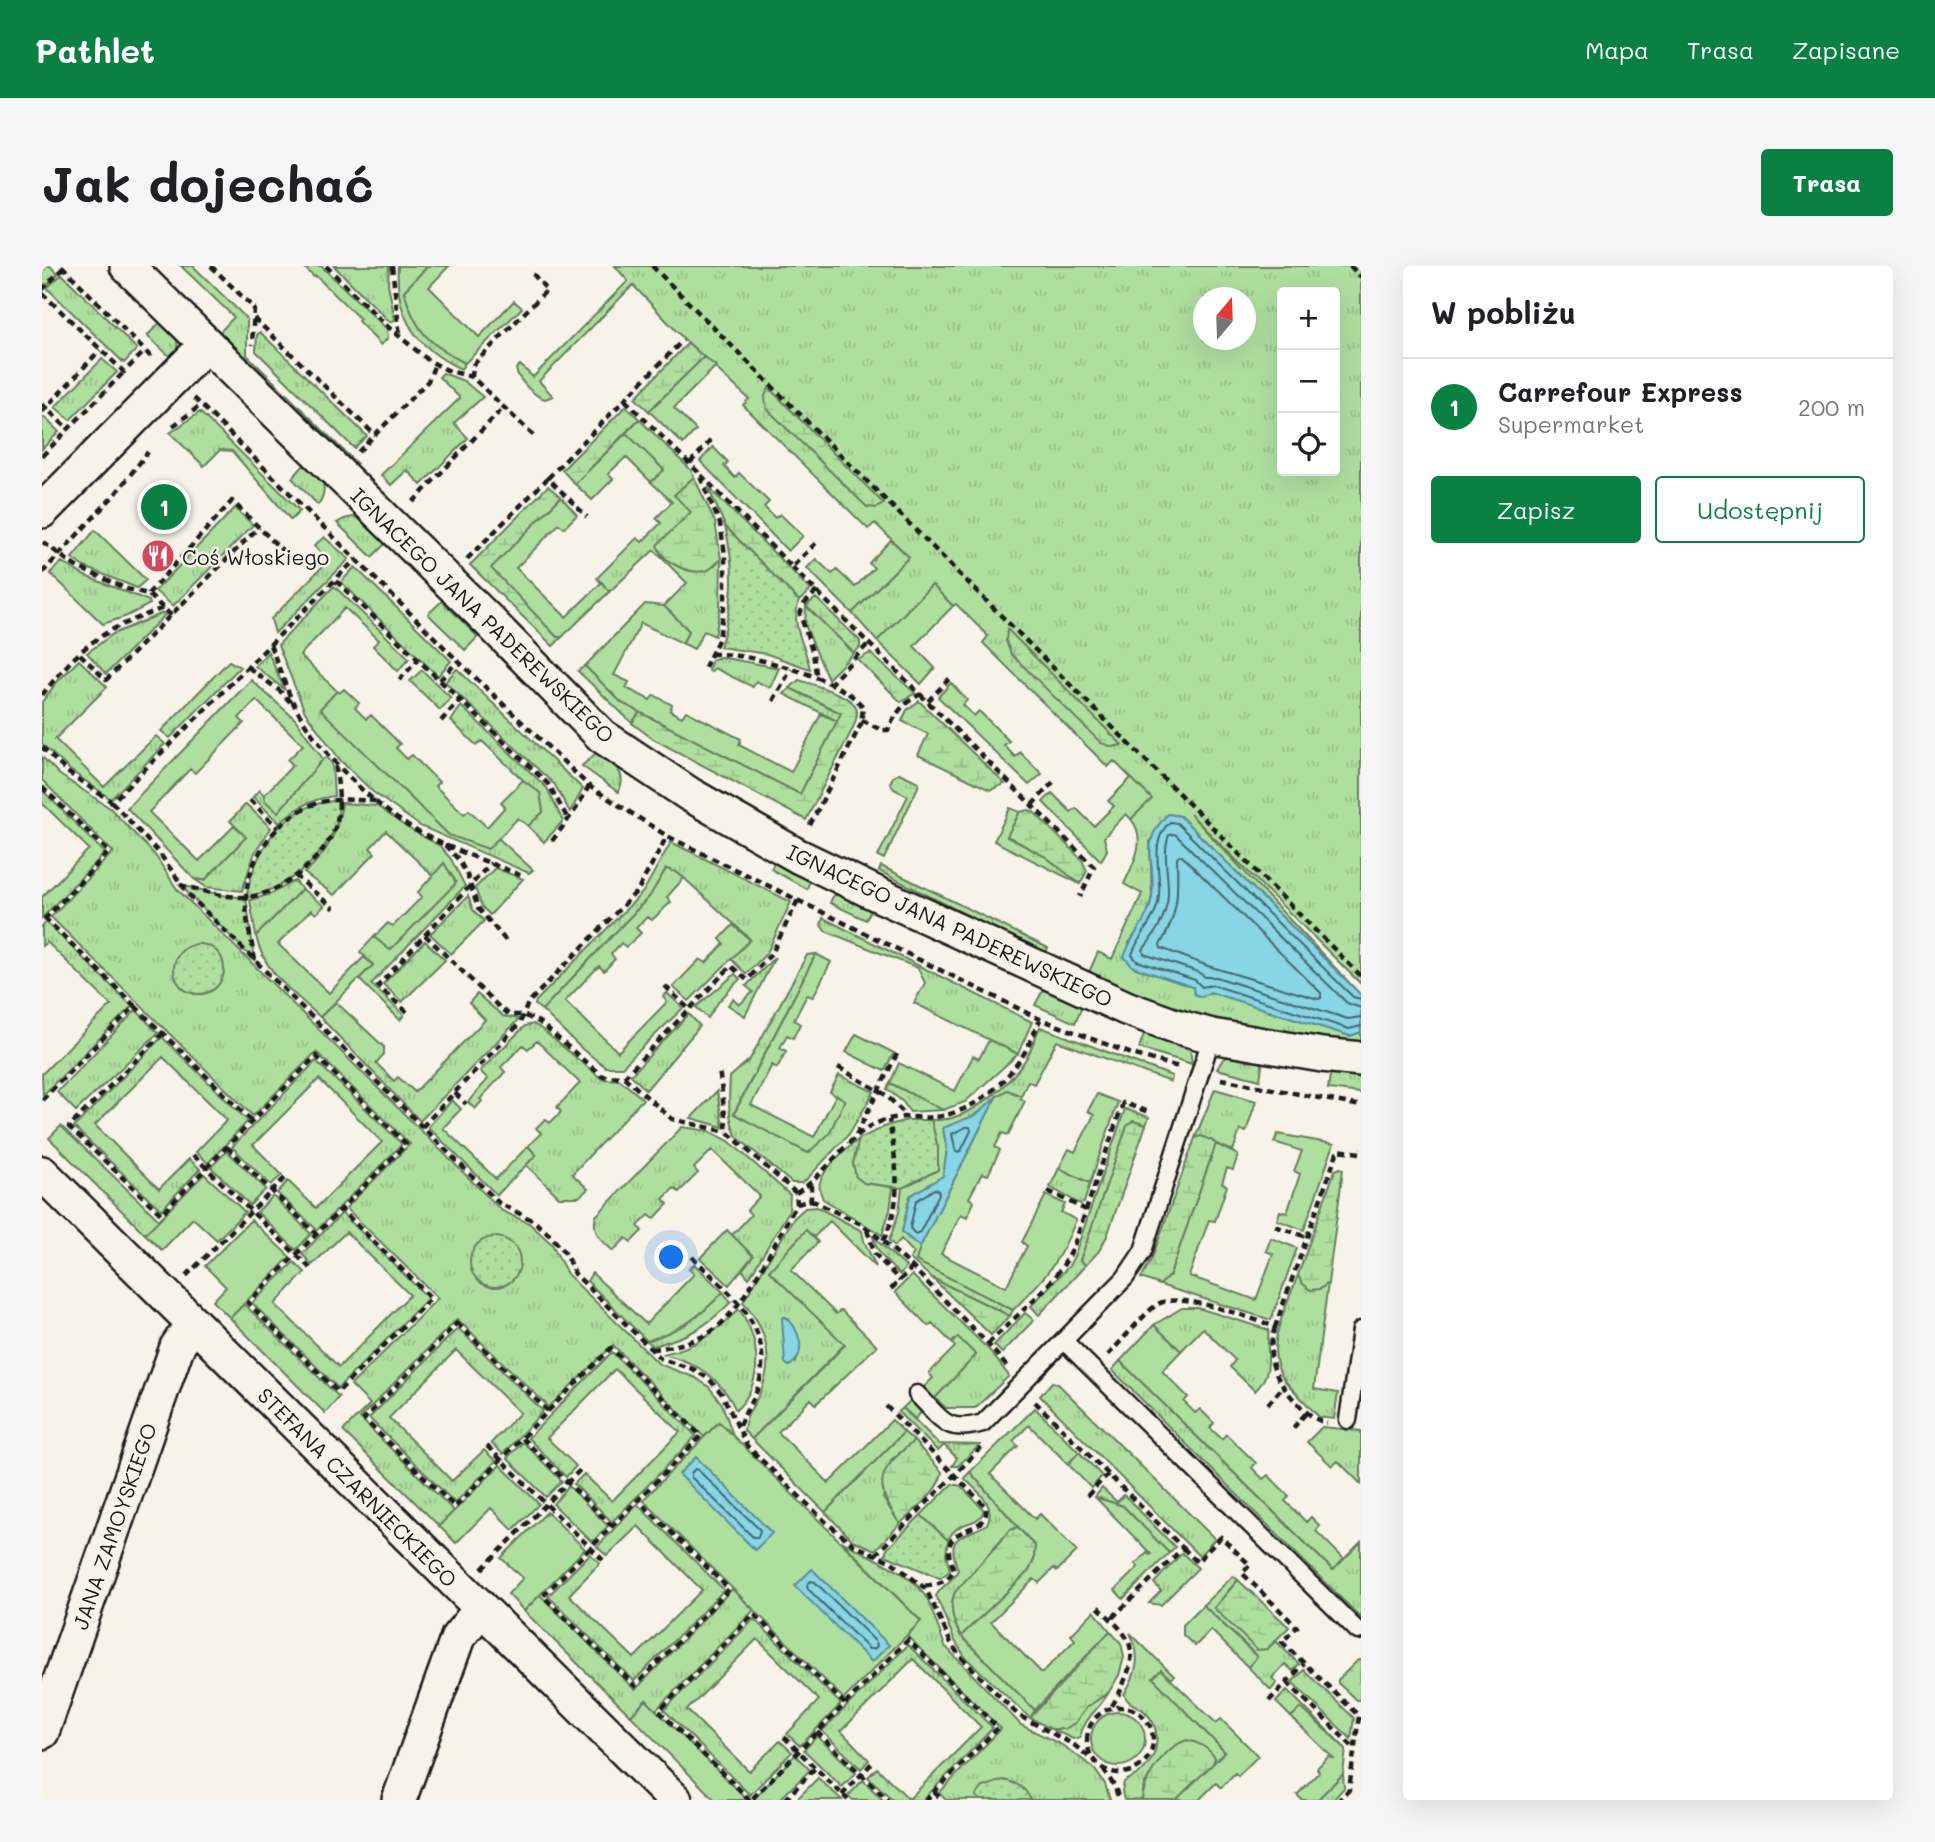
<!DOCTYPE html>
<html lang="pl">
<head>
<meta charset="utf-8">
<style>
	body { margin:0; font-family:Mali,sans-serif; background:#f6f6f6; color:#202124 }
	.controls { position:absolute; right:21px; top:21px; display:grid; overflow:hidden; border-radius:7px; box-shadow:0 7px 28px #0002 }
	.controls button { width:63px; height:63px; display:grid; place-items:center; padding:0; border:0; border-bottom:2px solid #e0e0e0; background:#fff; color:#202124; font:35px sans-serif }
	.compass { position:absolute; left:1151px; top:21px; width:63px; height:63px; border-radius:50%; background:#fff; box-shadow:0 7px 28px #0002; rotate:19deg }
	.you { position:absolute; left:630px; top:992px; width:24px; height:24px; margin:-18px; border:5px solid #fff; border-radius:50%; background:#1a73e8; box-shadow:0 0 0 10px #1a73e833 }
	.badge { display:grid; place-items:center; width:46px; height:46px; border-radius:50%; background:#0b8043; color:#fff; font-size:23px; font-weight:700 }
	.pin { position:absolute; translate:-50% -50%; border:4px solid #fff; box-shadow:0 2px 7px #0006 }
	.list { margin:0; padding:0; list-style:none }
	h2 { display:flex; justify-content:space-between; align-items:center; height:91px; margin:0; padding:0 28px; font-size:30px }
	h2 small { font-size:23px; font-weight:400; color:#757577 }
	.list li { display:grid; grid-template-columns:46px 1fr auto; gap:21px; align-items:center; box-sizing:border-box; height:98px; padding:0 28px; border-top:2px solid #e0e0e0 }
	.list b { display:block; font-size:26px; white-space:nowrap }
	.list p { margin:0; font-size:23px; white-space:nowrap; color:#757577 }
	.list em { font-size:23px; font-style:normal; color:#757577 }
	.actions { display:flex; gap:14px; padding:21px 28px }
	.actions a { flex:1; padding:16px 0; border:2px solid #0b8043; border-radius:7px; text-align:center; font-size:24px; color:#0b8043 }
	.actions .main { background:#0b8043; color:#fff }
	.icon { flex:none; width:38px; height:38px; fill:none; stroke:currentColor; stroke-width:2; stroke-linecap:round; stroke-linejoin:round }
	.map { position:relative; flex:none; width:1319px; height:1534px; overflow:hidden; border-radius:7px }
	header { display:flex; align-items:center; gap:42px; box-sizing:border-box; height:98px; padding:0 35px; background:#0b8043; color:#fff }
	header strong { font-size:33px }
	nav { display:flex; gap:38px; margin-inline-start:auto; font-size:24px }
	.intro { display:flex; align-items:center; justify-content:space-between; box-sizing:border-box; height:168px; padding:0 42px }
	h1 { margin:0; font-size:49px }
	.button { padding:18px 32px; border-radius:7px; background:#0b8043; color:#fff; font-size:24px; font-weight:700 }
	main { display:flex; gap:42px; padding:0 42px }
	aside { flex:1; background:#fff; border-radius:7px; box-shadow:0 7px 28px #0002 }
	.map>svg:first-child { display:block }
	.grass { fill:url(#grass-tufts); stroke:#667e5e; stroke-width:2; fill-rule:evenodd }
	.wetland { fill:url(#wetland-marsh); stroke:#667e5e; stroke-width:2 }
	.park { fill:url(#park-dots); stroke:#667e5e; stroke-width:2 }
	.garden { fill:#afdf9f; stroke:#667e5e; stroke-width:2 }
	.water { fill:#87d5e5; stroke:#5c8b95; stroke-width:2 }
	.lines { fill:none; stroke-linecap:round; stroke-linejoin:round }
	.shore { stroke:#47666c; stroke-width:2 }
	.lane-casing { stroke:#1c1c1c; stroke-width:21 }
	.street-casing { stroke:#1c1c1c; stroke-width:38 }
	.path { stroke:#1c1c1c; stroke-width:4.5; stroke-dasharray:7 5; stroke-linecap:butt }
	.lane { stroke:#f7f3e8; stroke-width:16 }
	.street { stroke:#f7f3e8; stroke-width:33 }
	.labels { text-anchor:middle; dominant-baseline:central; stroke-width:5; stroke-linejoin:round; paint-order:stroke }
	.poi-label { font-size:21px; fill:#1c1c1c; stroke:#f7f3e8; text-anchor:start }
	.street-label { font-size:21px; fill:#1c1c1c; stroke:#f7f3e8 }
</style>
</head>
<body>
<header>
<strong>Pathlet</strong>
<nav><a>Mapa</a><a>Trasa</a><a>Zapisane</a></nav>
</header>
<div class="intro"><h1>Jak dojechać</h1><a class="button">Trasa</a></div>
<main>
<div class="map">
<svg width="1319" height="1534" viewBox="0 0 1319 1534">
	<defs>
		<pattern id="grass-tufts" width="24" height="20" patternUnits="userSpaceOnUse" patternTransform="scale(1.75)"><rect width="24" height="20" fill="#afdf9f"/><path d="M3 7l-1-3M5 7V3M7 7l1-3M15 17l-1-3M17 17v-4M19 17l1-3" fill="none" stroke="#96bf88"/></pattern>
		<pattern id="wetland-marsh" width="20" height="14" patternUnits="userSpaceOnUse" patternTransform="scale(1.75)"><rect width="20" height="14" fill="#afdf9f"/><path d="M1 5h8M5 5V1M11 12h8M15 12V8" fill="none" stroke="#96bf88"/></pattern>
		<pattern id="park-dots" width="8" height="8" patternUnits="userSpaceOnUse" patternTransform="scale(1.75)"><rect width="8" height="8" fill="#afdf9f"/><path d="M2 2h.1M6 6h.1" fill="none" stroke="#96bf88" stroke-width="1.8" stroke-linecap="round"/></pattern>
	</defs>
	<rect width="100%" height="100%" fill="#f7f3e8"/>
	<filter id="ink" filterUnits="userSpaceOnUse"><feTurbulence type="fractalNoise" baseFrequency=".0143" numOctaves="2"/><feDisplacementMap in="SourceGraphic" scale="14" xChannelSelector="R" yChannelSelector="G"/><feConvolveMatrix kernelMatrix="1 2 1 2 8 2 1 2 1" color-interpolation-filters="sRGB"/></filter>
	<g filter="url(#ink)">
		<path class="grass" d="M 139,0 L 151,0 L 205,53 L 205,89 L 314,197 L 303,196 L 175,69 L 192,51 Z
			M 261,0 L 279,0 L 345,63 L 346,72 L 339,79 L 316,55 L 318,53 L 274,10 L 272,11 Z
			M 292,0 L 347,0 L 346,18 L 353,54 L 348,56 Z
			M 356,0 L 386,0 L 362,25 C 374,66 386,77 423,97 L 419,103 C 374,82 353,51 356,0 Z
			M 573,0 L 1319,0 L 1319,718 L 1148,548 L 1316,726 L 1138,550 L 1126,548 L 1108,575 L 1110,630 L 1105,651 L 1087,677 L 1091,701 L 1151,721 L 1152,728 L 1160,731 L 1168,726 L 1308,770 L 1319,766 L 1319,777 C 1292,774 1265,772 1238,767 C 1172,755 1107,735 1046,708 L 1056,686 L 1070,693 L 1100,628 L 1082,618 C 1091,598 1106,574 1089,553 L 1109,532 L 1072,495 L 1066,501 L 941,377 L 946,370 L 914,338 L 911,340 L 890,320 L 835,375 L 810,347 L 867,291 L 833,257 L 826,263 L 701,139 L 707,133 L 639,70 L 591,19 L 497,115 L 511,130 L 503,133 C 492,130 476,114 474,103 L 478,99 L 491,111 L 586,15 ZM 1240,26 L 1293,26 L 1293,205 L 1240,205 ZM 1162,32 L 1204,32 L 1204,74 L 1162,74 Z
			M 20,8 L 95,83 L 82,97 L 5,22 Z
			M 122,52 C 132,66 141,77 132,94 L 105,70 Z
			M 218,66 L 325,170 L 312,182 L 214,85 L 215,69 Z
			M 60,93 L 75,106 L 28,154 L 13,141 Z
			M 401,107 L 422,115 L 441,131 L 412,157 L 426,172 L 379,219 L 365,204 L 349,219 L 339,209 L 418,132 L 397,111 Z
			M 158,146 L 258,245 L 249,254 L 190,185 L 178,184 L 162,200 L 128,167 Z
			M 2,151 L 17,166 L 0,183 L 0,153 Z
			M 597,153 L 649,204 L 652,211 L 633,229 L 650,246 L 618,288 C 638,306 657,308 679,293 L 678,343 L 673,370 L 662,365 L 652,383 L 640,377 L 647,365 L 622,340 L 645,317 L 612,284 L 567,326 L 555,312 L 595,272 L 600,276 L 619,257 L 614,252 L 630,236 L 609,216 L 621,203 L 583,168 Z
			M 265,196 C 278,210 289,220 276,239 L 250,212 Z
			M 193,242 L 211,259 L 131,340 L 113,325 Z
			M 311,251 L 320,253 L 343,278 L 330,291 L 295,257 L 302,253 Z
			M 53,264 L 104,314 L 95,322 L 40,300 L 30,292 Z
			M 282,271 L 307,293 L 233,367 L 229,353 L 286,295 L 272,280 Z
			M 20,296 L 43,310 L 107,335 L 108,338 L 85,350 L 61,358 L 8,307 Z
			M 313,301 L 409,395 L 396,410 L 299,316 Z
			M 292,320 L 367,392 L 356,405 L 331,380 L 337,374 L 303,342 L 258,389 L 295,425 L 279,443 L 407,569 L 446,582 L 456,572 L 491,604 L 487,607 L 378,560 L 331,526 L 299,495 L 263,446 L 236,379 Z
			M 400,335 L 436,371 L 423,384 L 386,348 Z
			M 764,340 L 812,387 L 786,413 L 763,359 Z
			M 121,347 L 123,349 L 64,408 L 45,387 L 71,368 Z
			M 226,386 L 243,424 L 213,400 Z
			M 678,391 L 737,402 L 728,422 L 714,415 L 711,421 L 672,402 L 669,406 L 666,404 L 670,394 Z
			M 37,394 L 65,421 L 13,473 L 62,521 L 114,470 L 123,478 L 69,533 L 28,504 L 0,478 L 0,436 L 14,417 Z
			M 187,395 L 198,401 L 128,472 L 119,465 Z
			M 543,400 L 580,437 L 598,446 L 590,457 L 536,405 Z
			M 415,403 L 541,523 L 528,546 L 513,519 L 403,416 Z
			M 380,404 L 409,432 L 398,444 L 368,415 Z
			M 748,422 L 799,447 L 795,455 L 742,428 Z
			M 419,440 L 505,522 L 521,555 L 502,576 L 486,560 L 501,546 L 498,527 L 481,514 L 440,475 L 434,479 L 409,455 Z
			M 554,487 C 568,496 588,506 576,526 L 540,500 Z
			M 0,491 L 18,509 L 68,542 L 113,589 L 135,623 L 460,945 L 487,957 L 510,978 L 525,1008 L 617,1098 L 654,1112 L 667,1121 L 680,1138 L 691,1169 L 677,1156 L 662,1171 L 571,1079 L 507,1141 L 415,1053 L 318,1152 L 412,1245 L 397,1260 L 301,1165 L 328,1138 L 309,1119 L 396,1032 L 304,942 L 368,878 L 274,786 L 211,850 L 9,651 L 71,586 L 0,514 Z
			M 285,491 L 290,497 L 292,530 C 269,533 254,542 237,557 L 211,531 L 217,524 L 222,529 L 223,535 L 236,546 L 281,493 Z
			M 857,507 L 877,516 L 876,521 L 842,593 L 836,590 L 866,530 L 852,523 L 848,517 L 851,511 Z
			M 0,524 L 63,587 L 0,652 L 0,631 L 47,583 L 0,537 Z
			M 300,537 L 335,540 L 364,561 L 398,580 L 409,593 L 423,620 L 329,718 L 362,749 L 358,754 L 317,713 L 331,699 L 318,686 L 332,671 L 348,684 L 414,616 L 402,597 L 391,610 L 344,565 L 328,582 L 333,587 L 292,629 L 262,607 C 285,588 296,566 300,537 Z
			M 204,538 L 229,562 L 213,586 L 200,625 L 164,621 L 152,613 L 163,614 L 204,571 L 188,555 Z
			M 968,542 L 978,546 L 965,571 L 1005,591 L 1038,618 L 952,575 Z
			M 629,576 L 749,636 L 725,687 L 704,708 L 689,693 L 708,673 L 642,612 L 634,606 L 624,603 L 608,630 L 500,744 L 493,739 L 494,735 L 601,626 Z
			M 737,587 L 768,613 L 765,623 L 729,603 Z
			M 839,600 L 1006,682 L 1003,688 L 837,605 Z
			M 453,602 L 481,613 L 448,649 L 440,641 L 433,622 Z
			M 253,615 L 260,623 L 214,670 L 208,634 L 226,629 Z
			M 138,619 L 180,629 L 204,632 L 213,695 Z
			M 800,626 L 833,636 L 824,654 L 788,637 L 791,630 Z
			M 426,630 L 431,644 L 442,655 L 409,688 L 388,668 Z
			M 781,652 L 990,756 L 976,788 L 872,737 L 883,717 L 876,702 L 783,665 L 779,659 Z
			M 4,656 L 90,740 L 1,829 L 0,808 L 69,739 L 5,676 L 0,680 L 0,660 Z
			M 383,675 L 403,694 L 360,736 L 341,718 Z
			M 774,688 L 692,847 L 767,887 L 803,835 L 788,826 L 797,809 L 832,826 L 807,868 L 764,914 L 759,917 L 750,917 L 695,871 C 685,852 687,832 688,811 L 708,793 L 765,689 Z
			M 733,691 L 703,750 L 686,739 L 691,733 L 697,739 L 711,726 L 704,720 Z
			M 693,708 L 698,713 L 677,735 L 666,752 L 654,741 Z
			M 1003,720 L 1041,738 L 1033,757 L 993,739 Z
			M 435,728 L 461,750 L 477,753 L 378,855 L 278,751 L 294,736 L 342,781 L 342,788 L 334,797 L 352,815 L 356,811 L 373,826 L 443,754 L 427,737 Z
			M 94,744 L 116,767 L 34,845 L 15,826 Z
			M 647,748 L 658,760 L 604,824 L 589,809 Z
			M 491,758 L 497,761 L 560,813 L 578,814 L 601,833 L 530,908 L 546,923 L 537,931 L 517,931 L 484,899 L 494,889 L 486,880 L 499,867 L 494,862 L 503,853 L 508,857 L 519,846 L 515,841 L 538,817 L 495,775 L 486,783 L 481,779 L 459,801 L 463,806 L 438,833 L 440,835 L 433,843 L 426,836 L 446,813 L 438,805 L 483,760 Z
			M 998,761 L 1130,810 L 1129,816 L 1015,775 L 992,818 L 986,815 L 979,830 L 965,824 L 934,849 L 901,863 L 905,884 L 901,910 L 868,930 L 860,966 L 878,981 L 875,995 L 971,1044 L 968,1050 L 890,1012 L 868,993 L 872,987 L 859,973 L 853,980 L 847,975 L 857,946 L 860,922 L 896,904 L 896,882 L 889,854 C 896,854 903,854 910,852 C 938,844 970,816 985,791 C 990,782 993,771 998,761 Z
			M 1104,762 L 1136,772 L 1148,781 L 1150,798 L 1097,782 Z
			M 120,771 L 206,855 L 166,897 L 154,886 L 185,854 L 121,791 L 53,859 L 117,923 L 147,893 L 158,903 L 119,944 L 32,861 Z
			M 1194,787 L 1221,793 L 1218,814 L 1175,803 L 1181,793 Z
			M 274,795 L 360,878 L 275,964 L 235,927 L 246,915 L 274,942 L 340,876 L 277,813 L 211,879 L 240,909 L 229,919 L 190,881 Z
			M 1289,803 L 1319,806 L 1319,827 L 1286,823 Z
			M 848,817 L 901,844 L 868,846 L 861,836 L 845,823 Z
			M 1173,823 L 1214,835 L 1204,866 L 1198,864 L 1191,885 L 1174,878 L 1169,874 L 1153,872 Z
			M 675,825 L 681,861 L 649,852 Z
			M 1083,843 L 1107,851 L 1104,859 L 1091,855 L 1038,994 L 1044,999 L 997,1049 L 989,1040 L 1027,1000 L 1033,988 Z
			M 19,860 L 117,954 L 103,968 L 7,872 Z
			M 640,861 L 667,865 L 687,875 L 748,929 L 747,945 L 707,1012 L 700,1004 L 711,990 L 690,969 L 709,949 L 705,944 L 718,930 L 670,884 L 652,902 L 656,907 L 637,926 L 632,922 L 621,933 L 626,938 L 612,953 L 607,949 L 596,960 L 600,965 L 589,976 L 584,972 L 571,985 C 560,974 549,968 554,950 Z
			M 817,873 L 811,898 L 822,917 L 851,921 L 848,944 L 840,969 L 781,933 C 779,928 776,922 778,916 C 783,900 804,883 817,873 Z
			M 1017,902 L 1048,917 L 1042,937 L 1038,938 L 1008,921 Z
			M 775,941 L 820,965 L 822,975 L 834,1001 L 788,955 L 772,971 L 764,965 L 727,1005 L 803,1078 L 710,1173 L 702,1165 C 703,1148 713,1139 719,1124 C 733,1093 723,1059 701,1036 L 752,952 L 763,942 ZM 743,1051 L 747,1053 L 758,1084 L 754,1096 Z
			M 300,947 L 386,1032 L 296,1122 L 210,1037 L 252,996 L 263,1006 L 233,1038 L 297,1101 L 368,1029 L 304,966 L 270,999 L 260,988 Z
			M 831,971 L 864,1001 L 858,1009 C 846,998 835,987 831,971 Z
			M 870,1009 L 948,1085 L 967,1110 L 933,1142 L 904,1142 L 893,1132 L 934,1089 L 915,1072 L 910,1077 L 890,1057 L 886,1060 L 853,1026 Z
			M 1256,1009 L 1260,1017 L 1278,1023 L 1286,1017 L 1272,1123 L 1296,1127 L 1292,1153 L 1277,1151 C 1266,1139 1254,1127 1243,1115 C 1219,1084 1245,1040 1256,1009 Z
			M 681,1026 L 689,1036 C 662,1063 648,1069 612,1080 L 605,1075 C 640,1062 655,1054 681,1026 Z
			M 202,1038 L 297,1131 L 283,1147 L 188,1052 Z
			M 1140,1042 L 1156,1042 L 1227,1064 C 1223,1090 1233,1105 1213,1125 L 1188,1101 L 1193,1094 L 1161,1062 L 1139,1085 L 1112,1059 Z
			M 697,1043 C 718,1073 723,1116 694,1144 C 679,1112 654,1096 621,1088 C 655,1081 672,1067 697,1043 Z
			M 983,1047 L 992,1054 L 960,1087 L 952,1079 Z
			M 416,1062 L 501,1145 L 461,1188 L 449,1177 L 478,1147 L 414,1084 L 347,1152 L 410,1215 L 442,1184 L 454,1195 L 413,1237 L 327,1152 Z
			M 570,1086 L 654,1170 L 570,1256 L 532,1218 L 542,1208 L 570,1235 L 638,1166 L 573,1103 L 505,1172 L 534,1200 L 524,1211 L 486,1172 Z
			M 1078,1095 L 1291,1304 L 1319,1276 L 1319,1352 L 1070,1104 Z
			M 1010,1116 L 1016,1118 L 1173,1273 L 1157,1290 L 998,1130 Z
			M 861,1142 L 897,1178 L 938,1179 L 916,1200 L 910,1200 L 915,1192 L 902,1179 L 896,1185 L 856,1146 Z
			M 1280,1161 L 1319,1165 L 1319,1218 L 1296,1195 L 1290,1200 L 1265,1176 Z
			M 862,1166 L 872,1175 L 849,1194 L 841,1232 L 858,1258 L 833,1284 L 810,1274 L 783,1246 Z
			M 1037,1186 L 1060,1210 L 1049,1222 L 1026,1198 Z
			M 928,1206 L 976,1261 L 968,1264 L 915,1363 L 919,1370 L 993,1444 L 988,1452 L 924,1392 L 913,1375 L 894,1330 C 899,1319 910,1317 916,1304 C 902,1266 921,1273 945,1258 C 955,1238 935,1225 922,1212 Z
			M 1060,1222 L 1075,1236 L 1082,1229 L 1133,1281 L 1127,1287 L 1081,1240 L 1053,1231 Z
			M 595,1238 L 682,1324 L 592,1415 L 506,1330 L 548,1288 L 558,1297 L 527,1329 L 592,1392 L 660,1324 L 596,1260 L 565,1290 L 555,1281 Z
			M 799,1275 L 857,1305 L 875,1319 L 886,1334 L 903,1380 L 979,1459 L 1020,1479 L 1051,1501 L 1063,1518 L 1068,1534 L 904,1534 L 897,1527 L 959,1463 L 865,1370 L 879,1355 Z
			M 1140,1287 L 1156,1302 L 1119,1339 L 1107,1337 L 1119,1325 L 1112,1317 Z
			M 1191,1310 L 1196,1314 L 1172,1342 L 1225,1383 L 1234,1375 L 1257,1398 L 1251,1405 L 1243,1398 L 1230,1412 L 1235,1417 L 1229,1424 L 1206,1401 L 1215,1390 L 1161,1339 Z
			M 690,1323 L 712,1344 L 614,1444 L 604,1434 L 589,1450 L 482,1345 L 498,1329 L 593,1424 Z
			M 712,1353 L 799,1438 L 758,1480 L 745,1468 L 777,1434 L 715,1373 L 645,1444 L 707,1505 L 738,1475 L 750,1486 L 708,1529 L 622,1444 Z
			M 1088,1367 L 1132,1410 L 1129,1413 L 1119,1404 L 1112,1412 L 1183,1486 L 1171,1498 L 1173,1492 L 1170,1488 L 1108,1511 L 1102,1518 L 1100,1534 L 1082,1534 L 1080,1525 L 1082,1516 C 1088,1512 1096,1509 1101,1504 C 1118,1488 1120,1461 1102,1445 C 1094,1438 1086,1439 1082,1428 C 1095,1408 1100,1390 1088,1367 Z
			M 866,1379 L 951,1462 L 881,1534 L 851,1534 L 826,1511 L 835,1502 L 867,1533 L 939,1461 L 871,1393 L 799,1465 L 827,1494 L 819,1503 L 780,1465 Z
			M 1262,1404 L 1312,1452 L 1309,1473 L 1250,1416 Z
			M 1245,1424 L 1304,1483 L 1259,1442 L 1249,1451 L 1234,1436 Z
			M 1067,1426 C 1058,1442 1042,1452 1038,1471 L 1031,1473 L 1009,1463 C 1034,1463 1031,1452 1047,1439 C 1053,1434 1061,1430 1067,1426 Z
			M 1301,1508 L 1302,1522 L 1291,1534 L 1275,1534 Z"/>
		<path class="wetland" d="M 646,77 L 662,91 L 607,145 L 593,132 Z
			M 727,122 L 842,238 L 834,242 L 825,241 L 724,142 L 723,130 Z
			M 584,140 L 597,153 L 533,218 L 520,204 Z
			M 652,211 L 673,256 L 679,293 C 675,296 671,302 666,304 C 648,310 621,297 615,279 L 649,246 L 632,229 Z
			M 506,220 L 519,231 L 450,302 L 515,371 L 520,371 L 511,380 L 428,299 Z
			M 666,221 L 769,324 L 757,335 L 683,260 Z
			M 774,332 L 818,375 L 818,381 L 812,387 L 764,340 Z
			M 965,363 L 1080,479 L 1071,481 L 1059,477 L 969,388 L 964,375 Z
			M 828,387 L 873,427 L 859,436 L 816,394 Z
			M 757,414 C 769,418 809,429 814,441 C 817,448 813,457 810,464 L 764,554 L 611,473 L 590,457 L 598,446 L 758,528 L 799,447 L 748,422 Z
			M 877,435 L 963,518 L 948,524 L 876,489 L 886,468 L 860,455 L 865,444 Z
			M 987,544 L 992,546 L 1040,594 L 1045,605 L 1038,618 L 1004,591 L 965,570 L 978,546 Z
			M 1091,855 L 1104,859 L 1065,970 L 1057,985 L 1044,999 L 1038,995 L 1085,860 Z
			M 1159,870 L 1169,874 L 1174,878 L 1128,1009 L 1118,1019 L 1099,1012 L 1110,992 L 1153,872 Z
			M 1298,902 L 1301,903 L 1286,1017 L 1278,1023 L 1268,1024 L 1260,1017 L 1256,1009 L 1293,904 Z
			M 890,1012 L 968,1050 L 949,1069 Z
			M 872,1175 L 900,1206 C 897,1226 872,1244 858,1258 C 831,1217 834,1206 872,1175 Z
			M 976,1261 L 993,1280 L 992,1294 L 987,1305 L 919,1370 C 911,1356 906,1341 913,1326 L 968,1264 Z
			M 1196,1314 L 1247,1361 L 1225,1383 L 1215,1384 L 1172,1342 Z
			M 1068,1365 L 1079,1377 L 1082,1391 L 1077,1409 L 1067,1426 L 1045,1441 L 1034,1456 L 1023,1463 L 1009,1463 L 988,1452 Z
			M 1316,1394 L 1319,1394 L 1318,1434 L 1314,1434 L 1296,1417 L 1296,1414 Z
			M 1145,1474 C 1157,1477 1166,1481 1173,1492 L 1171,1498 L 1134,1534 L 1100,1534 C 1103,1511 1122,1481 1145,1474 Z"/>
		<path class="park" d="M 0,0 L 8,0 L 16,8 L 0,25 Z
			M 683,260 L 757,335 C 748,360 763,378 768,403 L 725,388 L 678,381 C 692,336 694,306 683,260 Z
			M 298,534 C 296,543 296,553 293,561 C 278,598 242,623 204,632 C 211,592 231,554 271,539 C 279,536 289,535 298,534 Z
			M132 703a25 25 0 1 1 50 0a25 25 0 1 1-50 0Z
			M 865,854 L 889,854 L 896,882 L 896,904 L 860,922 L 822,917 L 814,911 L 811,898 L 817,873 L 844,860 Z
			M428 996a25 25 0 1 1 50 0a25 25 0 1 1-50 0Z
			M 879,1249 L 906,1274 L 904,1289 L 908,1305 L 898,1312 L 843,1289 L 845,1283 Z
			M 961,1514 C 975,1517 983,1521 989,1534 L 939,1534 L 934,1530 L 941,1521 Z"/>
		<path class="garden" d="M 386,0 L 407,0 L 387,21 L 437,71 L 472,35 L 480,42 L 423,97 C 386,77 374,66 362,25 Z
			M 662,91 L 674,100 L 632,142 L 654,164 L 641,178 L 607,145 Z
			M 584,167 L 622,204 L 609,216 L 584,191 L 566,208 L 571,213 L 550,234 L 533,218 Z
			M 671,181 L 686,196 L 682,200 L 693,212 L 697,207 L 727,236 L 722,241 L 733,252 L 738,248 L 761,270 L 746,285 L 658,195 Z
			M 519,231 L 535,249 L 522,262 L 517,258 L 474,302 L 524,351 L 560,316 L 567,326 L 520,371 L 515,371 L 449,302 Z
			M 849,274 L 867,291 L 810,347 L 765,302 L 774,293 L 790,308 L 795,304 L 813,321 L 832,302 L 827,297 Z
			M 890,319 L 911,340 L 872,380 L 893,402 L 879,418 L 835,375 Z
			M 603,338 L 622,340 L 647,365 L 640,377 L 599,357 L 572,409 L 587,416 L 584,422 L 608,434 L 612,429 L 630,439 L 628,445 L 640,451 L 644,445 L 699,473 L 697,479 L 749,506 L 779,448 L 795,455 L 758,528 L 580,437 L 543,400 Z
			M 209,414 L 253,453 L 281,493 L 236,546 L 223,535 L 222,529 L 251,499 L 246,494 L 261,479 L 214,434 L 197,452 L 202,457 L 153,507 L 148,503 L 107,546 L 157,595 L 192,560 L 204,571 L 163,614 L 152,613 L 85,542 Z
			M 909,417 L 925,434 L 921,439 L 932,450 L 937,445 L 967,475 L 962,479 L 973,491 L 978,486 L 1000,508 L 987,519 L 896,431 Z
			M 302,423 L 317,437 L 313,442 L 324,453 L 329,449 L 358,478 L 354,482 L 365,493 L 370,489 L 397,516 L 393,520 L 422,548 L 427,544 L 445,561 L 463,541 L 459,536 L 481,514 L 498,527 L 501,546 L 486,560 L 476,552 L 446,583 L 407,569 L 278,443 L 295,425 L 297,427 Z
			M 1089,512 L 1110,533 L 1089,553 L 1084,548 L 1062,571 L 1065,584 L 1059,595 L 1001,536 L 1010,527 L 1029,546 L 1034,542 L 1052,560 L 1072,540 L 1066,535 Z
			M 402,597 L 414,617 L 348,684 L 332,671 L 346,657 L 351,660 L 380,631 L 376,626 Z
			M 624,603 L 634,606 L 642,612 L 625,631 L 629,636 L 610,654 L 605,651 L 594,662 L 599,667 L 584,681 L 579,677 L 569,688 L 573,693 L 562,705 L 557,700 L 523,735 L 576,786 L 625,736 L 621,731 L 625,727 L 641,742 L 580,801 L 564,801 L 540,783 L 500,744 L 608,630 Z
			M 260,623 L 282,640 L 274,648 L 269,644 L 236,678 L 287,727 L 322,691 L 331,699 L 278,751 C 252,727 221,706 214,670 Z
			M 691,659 L 708,674 L 647,735 L 631,721 L 658,693 L 664,697 L 682,678 L 678,673 Z
			M 774,688 L 789,696 L 771,731 L 765,729 L 752,754 L 758,758 L 751,772 L 745,769 L 738,782 L 744,785 L 735,802 L 730,799 L 709,839 L 772,871 L 794,829 L 803,834 L 787,868 L 766,887 L 692,848 Z
			M 814,768 L 852,787 L 842,805 L 804,786 Z
			M 947,774 L 976,788 L 923,836 L 901,844 L 848,817 L 857,797 L 913,825 L 931,790 L 937,793 Z
			M 965,824 L 979,830 L 978,832 L 983,835 L 966,869 L 960,867 L 953,881 L 958,884 L 946,909 L 940,907 L 927,932 L 932,936 L 925,951 L 919,948 L 899,988 L 964,1021 L 985,980 L 980,976 L 1004,929 L 1023,938 L 1019,946 L 1034,954 C 1017,997 1003,1012 971,1044 L 874,995 L 878,981 L 954,831 Z
			M 1055,828 L 1076,836 L 1048,917 L 1017,902 L 1027,883 L 1033,886 L 1052,849 L 1046,845 Z
			M 410,834 L 419,843 L 401,862 L 454,913 L 486,880 L 494,889 L 455,929 L 386,861 Z
			M 1236,868 L 1292,878 L 1262,964 L 1235,954 L 1238,945 L 1245,947 L 1258,908 L 1252,905 L 1260,885 L 1232,876 Z
			M 1174,878 L 1196,889 L 1191,904 L 1185,902 L 1180,917 L 1185,920 L 1173,955 L 1167,954 L 1147,1010 L 1214,1034 L 1231,988 L 1224,985 L 1229,972 L 1255,982 L 1229,1054 L 1118,1019 L 1128,1009 Z
			M 185,885 L 224,923 L 208,939 L 169,901 Z
			M 162,908 L 203,946 L 175,974 L 151,952 L 120,984 L 103,968 Z
			M 231,930 L 269,968 L 254,984 L 215,946 Z
			M 209,954 L 248,991 L 188,1052 L 171,1035 L 184,1021 L 163,1000 Z
			M 685,964 L 711,990 L 687,1019 L 658,992 Z
			M 764,964 L 776,976 L 749,1004 L 794,1048 L 799,1044 L 835,1080 L 774,1138 L 769,1133 L 736,1166 L 787,1217 L 850,1154 L 862,1166 L 783,1246 L 710,1173 L 803,1079 L 727,1005 Z
			M 652,998 L 681,1026 C 655,1054 640,1062 605,1075 L 545,1015 L 550,1007 L 604,1058 L 652,1008 L 647,1003 Z
			M 1112,1059 L 1139,1085 L 1120,1105 L 1146,1131 L 1142,1136 L 1153,1147 L 1158,1143 L 1172,1157 L 1168,1162 L 1180,1173 L 1184,1168 L 1214,1197 L 1210,1202 L 1221,1213 L 1226,1209 L 1247,1230 L 1243,1235 L 1264,1256 L 1269,1251 L 1278,1260 L 1274,1265 L 1302,1293 L 1291,1304 L 1078,1095 Z
			M 916,1071 L 934,1089 L 873,1153 L 861,1142 L 891,1112 L 887,1107 L 913,1081 L 910,1077 Z
			M 993,1142 L 1037,1186 L 1026,1198 L 987,1159 L 971,1175 L 976,1180 L 948,1208 L 993,1253 L 998,1248 L 1035,1285 L 1015,1305 L 1012,1302 L 997,1317 L 992,1313 L 949,1356 L 1000,1407 L 1033,1374 L 1029,1369 L 1052,1345 L 1068,1365 L 993,1444 L 919,1370 L 987,1305 L 992,1294 L 993,1280 L 928,1206 Z
			M 677,1156 L 879,1355 L 802,1433 L 601,1234 Z
			M 481,1176 L 520,1215 L 504,1231 L 465,1192 Z
			M 458,1199 L 497,1238 L 471,1264 L 449,1242 L 414,1277 L 397,1260 Z
			M 910,1218 L 919,1220 L 941,1243 L 941,1247 C 934,1261 916,1253 906,1274 L 879,1249 Z
			M 527,1220 L 566,1260 L 550,1276 L 511,1238 Z
			M 1053,1231 L 1081,1240 L 1127,1287 L 1081,1333 L 1073,1324 L 1096,1301 L 1093,1298 L 1105,1287 L 1108,1289 L 1109,1288 Z
			M 505,1246 L 543,1283 L 482,1345 L 466,1328 L 481,1312 L 459,1292 Z
			M 1161,1339 L 1215,1391 L 1206,1401 L 1169,1364 L 1153,1380 L 1141,1369 L 1141,1359 Z
			M 1119,1404 L 1174,1457 L 1179,1453 L 1216,1490 L 1196,1510 L 1193,1507 L 1179,1522 L 1174,1517 L 1157,1534 L 1134,1534 L 1183,1486 L 1111,1412 Z
			M 604,1434 L 614,1444 L 706,1534 L 673,1534 L 589,1450 Z
			M 1259,1442 L 1304,1483 L 1301,1508 L 1275,1534 L 1260,1534 L 1255,1529 L 1277,1506 L 1275,1502 L 1286,1491 L 1291,1492 L 1249,1451 Z
			M1049 1473a27 27 0 1 1 54 0a27 27 0 1 1-54 0Z
			M 775,1470 L 814,1507 L 800,1521 L 762,1484 Z
			M 753,1489 L 768,1504 L 737,1534 L 711,1534 Z
			M 776,1512 L 800,1534 L 754,1534 Z
			M 821,1514 L 841,1534 L 811,1534 L 806,1530 Z"/>
		<path class="water" d="M 1126,548 L 1138,550 L 1319,729 L 1319,766 L 1308,770 L 1168,726 L 1160,731 L 1152,728 L 1151,721 L 1091,701 L 1082,691 C 1089,669 1107,654 1110,631 C 1115,595 1095,578 1126,548 Z
			M 954,831 L 878,981 L 860,966 L 868,930 L 901,910 L 905,884 L 901,862 L 934,849 Z
			M 743,1051 C 758,1061 766,1090 747,1100 L 743,1097 L 740,1052 Z
			M 654,1191 L 730,1267 L 713,1284 L 637,1208 Z
			M 770,1303 L 847,1379 L 830,1396 L 753,1320 Z"/>
		<g class="lines">
			<path class="shore" d="M 1139,589 L 1279,727 L 1279,732 L 1276,733 L 1166,700 L 1119,682 L 1118,679 C 1137,647 1136,628 1135,592 Z
				M 1319,733 L 1311,731 L 1135,557 L 1128,556 C 1107,575 1119,604 1117,629 C 1116,653 1096,668 1090,689 L 1095,695 L 1153,714 L 1160,721 L 1171,719 L 1307,763 L 1319,760
				M 1319,742 L 1305,737 L 1133,568 L 1127,569 C 1120,587 1127,610 1126,629 C 1125,650 1113,668 1101,684 L 1102,688 L 1156,706 L 1163,711 L 1174,711 L 1306,753 L 1319,751
				M 924,861 L 928,861 L 929,865 L 919,885 L 914,886 L 910,868 Z
				M 892,923 L 896,924 L 897,928 L 878,966 L 873,968 L 868,962 L 874,935 Z
				M 653,1203 L 656,1204 L 718,1264 L 716,1271 L 711,1271 L 649,1211 L 649,1207 Z
				M 769,1315 L 773,1316 L 834,1376 L 835,1380 L 832,1383 L 827,1383 L 766,1323 L 765,1319 Z"/>
			<defs>
				<path id="lane" d="M 1022,1075 L 1316,1365
					M 875,1128 C 900,1153 903,1168 941,1157 L 1083,1012 L 1101,985 L 1170,770
					M 1306,1154 L 1319,1064"/>
				<path id="street" d="M 85,0 L 446,354 L 560,470 L 647,528 L 756,590 L 831,626 L 1084,742 L 1133,760 L 1170,770 L 1280,789 L 1319,793
					M 0,245 L 164,79
					M 0,907 L 633,1534
					M 0,1466 L 135,1081 L 151,1057
					M 357,1534 L 416,1371 L 439,1343"/>
			</defs>
			<use href="#lane" class="lane-casing"/>
			<use href="#street" class="street-casing"/>
			<path class="path" d="M 20,0 L 110,92
				M 169,0 L 212,42 L 210,79
				M 284,0 L 345,60 L 386,94 L 405,104 L 430,111 L 492,170
				M 350,0 L 358,71
				M 610,0 L 1319,710
				M 1308,0 L 1319,11
				M 0,24 L 22,1
				M 0,27 L 82,106 L 103,85
				M 212,52 L 333,169
				M 430,111 L 431,99 L 505,24 L 491,8
				M 152,132 L 416,395 L 547,520 L 625,570 L 998,753 L 1090,788 L 1137,801
				M 583,134 L 656,206 L 678,258 L 683,288 L 683,336 L 677,372 L 662,403
				M 0,138 L 26,163
				M 0,146 L 58,84
				M 131,160 L 159,139
				M 316,186 L 386,115 L 393,98
				M 0,190 L 82,106
				M 648,197 L 670,173
				M 659,209 L 750,301 L 775,276
				M 506,212 L 641,74
				M 371,236 L 462,141
				M 1,276 L 33,300 L 85,323 L 106,328 L 121,342
				M 425,293 L 506,212 L 545,251
				M 750,301 L 1052,601 L 1038,631
				M 0,307 L 75,226 L 106,186
				M 294,315 L 507,519 L 526,553
				M 775,325 L 762,338 L 758,348 L 771,388 L 775,413
				M 106,328 L 190,235 L 244,288
				M 228,379 C 237,400 244,424 255,444 C 279,487 325,533 366,560 C 398,580 445,595 480,610
				M 38,388 L 64,414 L 217,261
				M 669,388 C 704,386 801,412 821,441 L 819,458 L 767,561
				M 206,401 L 238,425 L 252,440
				M 357,414 L 376,394
				M 398,414 L 416,395
				M 787,419 L 827,377
				M 0,429 C 16,409 34,387 55,373 C 75,359 99,351 121,342 L 130,350
				M 731,435 L 749,403
				M 886,435 L 909,411
				M 820,454 L 839,464 L 846,464 C 854,447 862,436 879,428
				M 399,455 L 418,434
				M 0,481 L 25,506 L 70,536 L 314,293
				M 0,521 L 67,586 L 0,656
				M 208,534 L 236,562
				M 70,536 L 118,588 L 147,629 L 457,937 L 492,955 L 508,969 L 523,987 L 533,1008 L 619,1093 L 651,1103 L 667,1113 L 680,1128 L 705,1180 L 785,1257 L 812,1279 L 850,1296 L 884,1323 L 909,1377 L 917,1389 L 976,1449 L 1032,1479 L 1051,1494
				M 990,539 L 1014,513
				M 510,575 L 534,543 L 547,520
				M 403,579 L 417,594 L 425,609 L 436,642 L 465,676
				M 253,609 L 292,643
				M 138,619 C 159,624 180,631 201,631 C 236,632 285,591 294,558 C 300,537 295,515 293,494
				M 383,669 L 459,743 L 468,749 L 481,749 L 497,756 L 560,810 L 582,811 L 689,700 L 705,714 L 730,687 L 756,634
				M 213,694 C 209,673 203,651 204,630 C 207,591 234,554 270,539 C 290,531 313,534 334,535
				M 623,720 L 647,743
				M 93,740 L 210,855
				M 365,746 L 336,720 L 449,597
				M 121,767 L 27,861 L 119,948 L 274,790 L 364,878 L 206,1037 L 296,1126 L 389,1032 L 299,943
				M 796,801 L 844,829 L 864,849
				M 582,811 L 630,853 L 685,866
				M 1179,813 L 1319,840
				M 413,827 L 424,838
				M 0,834 L 93,740 L 3,652
				M 380,861 L 478,757 L 486,737 L 596,624 L 625,570
				M 814,869 L 855,788
				M 185,881 L 274,968
				M 151,889 L 268,1002
				M 1006,925 L 1044,944
				M 754,927 C 785,909 802,872 835,857 C 859,847 871,853 893,851 C 929,847 960,821 979,792 C 987,781 992,766 998,754
				M 769,934 L 819,958 L 841,975 L 868,999 L 946,1078 L 966,1102
				M 755,938 L 769,934 L 769,919
				M 1233,960 L 1265,971
				M 825,964 L 833,988 L 858,1015
				M 841,975 C 862,935 854,897 847,854
				M 650,991 C 687,1027 733,1059 717,1118 C 713,1133 702,1147 696,1162
				M 144,1010 L 243,912
				M 849,1023 L 870,1002
				M 415,1057 L 506,1145 L 413,1241 L 322,1153 Z
				M 1233,1061 C 1223,1093 1232,1112 1254,1136 C 1263,1145 1272,1154 1285,1157
				M 946,1078 C 975,1048 1013,1020 1031,982 L 1081,837 L 1107,846
				M 610,1083 C 630,1081 649,1077 667,1067 C 701,1047 734,973 755,938 L 754,927 L 685,866 L 677,803
				M 1066,1089 C 1076,1079 1106,1043 1116,1038 C 1139,1025 1208,1052 1233,1061 L 1296,884 L 1318,887 L 1319,882
				M 993,1136 L 1141,1282 L 1069,1353
				M 1226,1138 L 1241,1121
				M 844,1140 L 944,1241 C 948,1268 905,1258 907,1286 C 907,1292 910,1298 912,1304 C 905,1317 895,1318 881,1320
				M 506,1145 L 569,1082 L 659,1170 L 501,1330 L 593,1420 L 687,1323 L 596,1234
				M 1251,1162 L 1265,1146
				M 480,1172 L 570,1260
				M 445,1180 L 561,1294
				M 1045,1230 L 1066,1208
				M 1141,1282 L 1155,1296 L 1179,1271 L 1208,1299 L 1200,1307 L 1255,1361 L 1240,1376 L 1317,1450 L 1307,1524 L 1297,1534
				M 833,1289 L 941,1180
				M 440,1303 L 538,1204
				M 1056,1341 C 1080,1364 1099,1377 1084,1411 C 1080,1422 1076,1431 1069,1441
				M 1245,1416 L 1312,1482
				M 1227,1435 L 1262,1398
				M 803,1438 L 866,1374 L 956,1462 L 884,1534
				M1045 1474a33 33 0 1 1 66 0a33 33 0 1 1-66 0Z
				M 775,1466 L 846,1534
				M 742,1471 L 806,1534
				M 1061,1503 L 1073,1521 L 1077,1534
				M 892,1526 L 900,1534
				M 800,1529 L 830,1497
				M 708,1534 L 617,1445 L 712,1348 L 803,1438 L 709,1534
				M 743,1534 L 773,1502"/>
			<use href="#lane" class="lane"/>
			<use href="#street" class="street"/>
		</g>
	</g>
	<defs>
		<symbol id="restaurant-disc" viewBox="-11 -11 22 22"><circle r="9.5" fill="#d1495b" stroke="#f7f3e8"/><path d="M-5-6h1v4h1v-4h1v4h1v-4h1v5L-1.5 .5V6h-2V.5L-5-1ZM5-6V6H3V1.5H1.5Q1.5-4 5-6Z" fill="#fff"/></symbol>
	</defs>
	<g fill-rule="evenodd">
		<use href="#restaurant-disc" x="97" y="271" width="38" height="38"/>
	</g>
	<g class="labels">
		<g class="poi-label">
			<text x="140" y="290">Coś Włoskiego</text>
		</g>
		<g class="street-label">
			<text transform="translate(441 349) rotate(44)">IGNACEGO JANA PADEREWSKIEGO</text>
			<text transform="translate(908 659) rotate(25)">IGNACEGO JANA PADEREWSKIEGO</text>
			<text transform="translate(316 1221) rotate(45)">STEFANA CZARNIECKIEGO</text>
			<text transform="translate(72 1260) rotate(-71)">JANA ZAMOYSKIEGO</text>
		</g>
	</g>
</svg>
<div class="controls">
<button>+</button>
<button>−</button>
<button><svg class="icon" aria-label="locate" viewBox="0 0 24 24"><circle cx="12" cy="12" r="6"/><path d="M12 2v4M12 18v4M2 12h4M18 12h4"/></svg></button>
</div>
<svg class="compass" viewBox="-18 -18 36 36"><path d="M0-13l5 13h-10z" fill="#e53935"/><path d="M0 13l5-13h-10z" fill="#757577"/></svg>
<div class="you"></div>
<div class="pin badge" style="left:122px;top:241px">1</div>
</div>
<aside>
<h2>W pobliżu<small></small></h2>
<ul class="list">
<li><span class="badge">1</span><div><b>Carrefour Express</b><p>Supermarket</p></div><em>200 m</em></li>
</ul>
<div class="actions"><a class="main">Zapisz</a><a>Udostępnij</a></div>
</aside>
</main>
</body>
</html>
